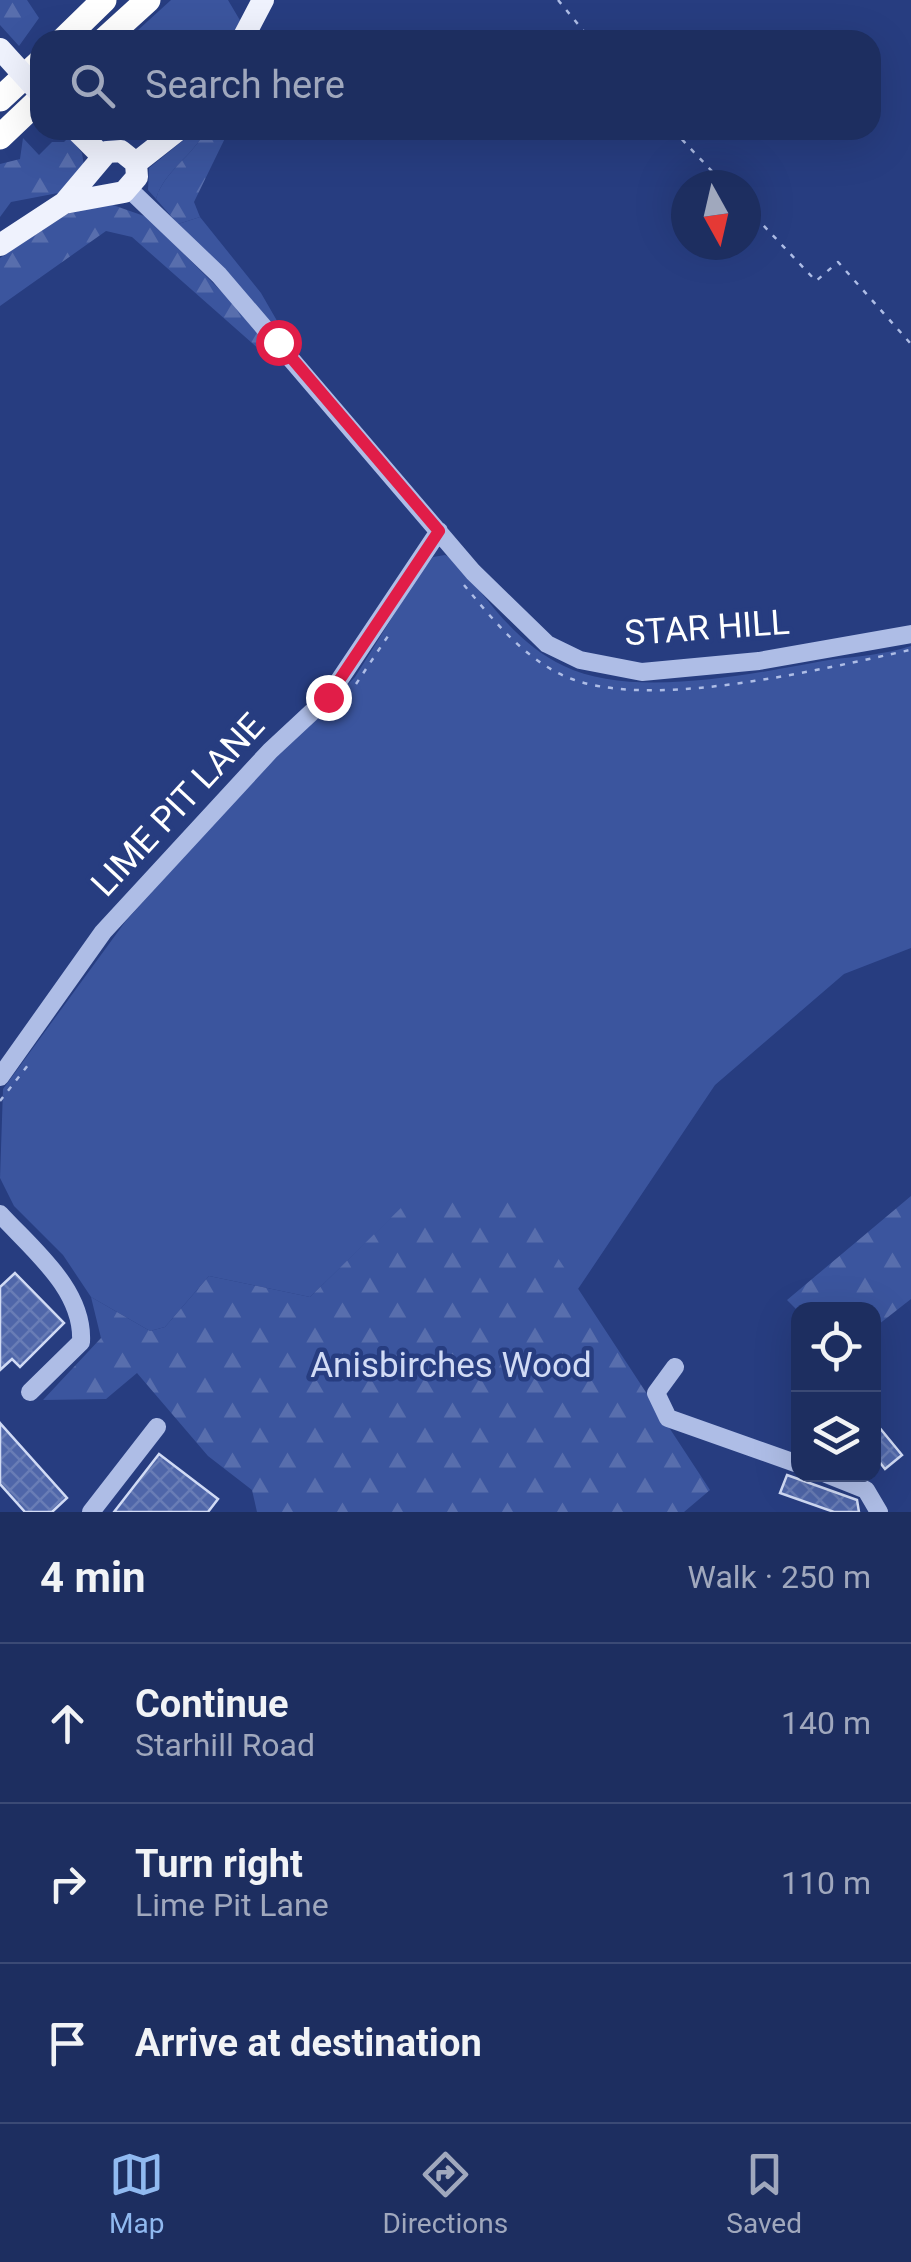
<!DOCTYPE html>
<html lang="en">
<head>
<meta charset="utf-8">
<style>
	body { margin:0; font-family:Roboto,sans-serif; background:#253666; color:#f1f3f6 }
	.controls { position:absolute; right:30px; bottom:30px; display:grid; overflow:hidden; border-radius:20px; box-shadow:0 10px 40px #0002 }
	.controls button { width:90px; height:90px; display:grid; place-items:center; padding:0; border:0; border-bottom:2px solid #3b4a75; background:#1d2e60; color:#f1f3f6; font:50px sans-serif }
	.compass { position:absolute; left:671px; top:170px; width:90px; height:90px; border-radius:50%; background:#1d2e60; box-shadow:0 10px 40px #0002; rotate:172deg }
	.stop { position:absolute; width:30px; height:30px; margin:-22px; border:8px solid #e11d48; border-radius:50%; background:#fff }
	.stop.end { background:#e11d48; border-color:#fff; box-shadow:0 2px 10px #0008 }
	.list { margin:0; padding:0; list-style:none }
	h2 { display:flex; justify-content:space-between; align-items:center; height:130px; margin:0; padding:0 40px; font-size:42px }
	h2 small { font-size:32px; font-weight:400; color:#a0a8bd }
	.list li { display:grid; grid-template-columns:65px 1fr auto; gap:30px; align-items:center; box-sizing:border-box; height:160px; padding:0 40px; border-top:2px solid #3b4a75 }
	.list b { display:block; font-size:38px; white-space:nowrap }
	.list p { margin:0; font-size:32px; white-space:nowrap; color:#a0a8bd }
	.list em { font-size:32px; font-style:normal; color:#a0a8bd }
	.icon { flex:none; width:55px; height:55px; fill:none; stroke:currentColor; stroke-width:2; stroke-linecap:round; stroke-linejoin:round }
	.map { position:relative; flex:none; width:911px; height:1512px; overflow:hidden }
	.search { position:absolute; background:#1d2e60; box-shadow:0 10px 40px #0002; left:30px; right:30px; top:30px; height:110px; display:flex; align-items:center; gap:25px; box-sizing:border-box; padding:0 35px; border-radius:30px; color:#a0a8bd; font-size:38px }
	.sheet { height:610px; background:#1d2e60 }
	nav { display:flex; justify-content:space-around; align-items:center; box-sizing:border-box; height:140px; border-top:2px solid #3b4a75; background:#1d2e60; font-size:28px; color:#a0a8bd }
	nav a { display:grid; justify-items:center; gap:5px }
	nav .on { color:#90b9f0 }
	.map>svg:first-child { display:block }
	.green { fill:#3b559e }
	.forest { fill:url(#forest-firs) }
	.building { fill:url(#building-cross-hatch); stroke:#d1dbf5; stroke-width:2.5 }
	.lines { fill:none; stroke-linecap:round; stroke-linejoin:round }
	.path { stroke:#aebde6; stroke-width:2.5; stroke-dasharray:5 8; stroke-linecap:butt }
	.minor { stroke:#aebde6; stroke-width:18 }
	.major { stroke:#eff2fd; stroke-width:22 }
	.highway { stroke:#fff; stroke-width:25 }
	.major-bridge { stroke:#eff2fd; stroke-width:22 }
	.route { stroke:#e11d48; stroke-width:12 }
	.labels { text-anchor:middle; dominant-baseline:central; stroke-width:9; stroke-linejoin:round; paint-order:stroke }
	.street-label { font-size:35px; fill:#fff; stroke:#273d80 }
	.park-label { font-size:35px; fill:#d1dbf5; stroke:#273d80 }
</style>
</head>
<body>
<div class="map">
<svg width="911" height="1512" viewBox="0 0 911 1512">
	<defs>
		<pattern id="forest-firs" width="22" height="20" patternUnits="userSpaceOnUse" patternTransform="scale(2.5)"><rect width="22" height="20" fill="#3b559e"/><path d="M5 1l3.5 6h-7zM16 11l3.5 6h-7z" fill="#586ead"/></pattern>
		<pattern id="building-cross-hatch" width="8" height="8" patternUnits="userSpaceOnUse" patternTransform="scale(2.5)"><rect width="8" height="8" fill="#4f66a9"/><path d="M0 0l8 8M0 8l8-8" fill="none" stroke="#697db6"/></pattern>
	</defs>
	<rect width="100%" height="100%" fill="#273d80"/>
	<path class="green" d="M 171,0 L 228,0 L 241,22 L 230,40 L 127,40 Z
		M 196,130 L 206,130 C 193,156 164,171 156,199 L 148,190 L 149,168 Z
		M 200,217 L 261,293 L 295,352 L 178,224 Z
		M 445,555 L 456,560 C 488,601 517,644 564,666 C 634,700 755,673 829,660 C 858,656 883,655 911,646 L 911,948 L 844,974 L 715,1085 L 578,1289 L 408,1202 L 310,1297 L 209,1276 L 165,1327 L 150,1331 L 91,1297 L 63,1255 L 14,1206 L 0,1178 L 3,1089 L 125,922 L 247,786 L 355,677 L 418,576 L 433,557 Z"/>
	<path class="forest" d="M 0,0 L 27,0 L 39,18 L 19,46 L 0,25 Z
		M 206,130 L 229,130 L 194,202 L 200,217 L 178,224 L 156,199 C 164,171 193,156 206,130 Z
		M 69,137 L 82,153 L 84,166 L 58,193 L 11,202 L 0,217 L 0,164 L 20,159 L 23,138 L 39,155 L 52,142 L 64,142 Z
		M 110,204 L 147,217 L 238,308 L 285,363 L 269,358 L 132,237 L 106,231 L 0,306 L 0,258 L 69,213 Z
		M 516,1194 L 710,1490 L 684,1512 L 257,1512 L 252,1490 L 208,1456 L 137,1373 L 106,1399 L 43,1400 L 101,1338 L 91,1297 L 150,1331 L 165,1327 L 209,1276 L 310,1297 L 407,1202 Z
		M 911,1196 L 911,1299 L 874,1328 L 874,1310 L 798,1311 L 787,1300 Z"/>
	<path class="building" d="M 15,1273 L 64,1323 L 20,1367 L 12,1359 L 0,1370 L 0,1287 Z
		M 874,1421 L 902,1455 L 885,1469 L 874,1455 Z
		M 0,1423 L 67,1498 L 52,1512 L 25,1512 L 0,1484 Z
		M 159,1454 L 218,1499 L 208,1512 L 114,1512 Z
		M 787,1475 L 857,1500 L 859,1512 L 834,1512 L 780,1493 Z"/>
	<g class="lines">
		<path class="path" d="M 558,0 L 591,40
			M 673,130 L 725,185
			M 746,207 L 816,281 L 838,262 L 911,344
			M 464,585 C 495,622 531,668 581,682 C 666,707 822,669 910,650
			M 356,684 L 388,636
			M 0,1101 L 32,1060"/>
		<path class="minor" d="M 129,189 L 219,275 L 473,572 L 547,644 L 580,660 L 642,672 L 759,661 L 911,634
			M 0,1077 L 103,932 L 270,751 L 328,697 L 439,531
			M 0,1214 C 33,1250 84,1290 81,1342 L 30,1392
			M 675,1367 L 656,1393 L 668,1418 L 798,1464
			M 826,1474 L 866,1490 L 879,1512
			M 91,1512 L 157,1427"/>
		<path class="major" d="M 242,40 L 263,0
			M 76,130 L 102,156
			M 136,163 L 178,130
			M 0,245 L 64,203 L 107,152 L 121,151 L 136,163 L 137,177 L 124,192 L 64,203"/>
		<path class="highway" d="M 63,40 L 104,0
			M 104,40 L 148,0
			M 0,99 L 40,62
			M 0,137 L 40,99"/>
		<path class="major-bridge" d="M 0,49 L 40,93"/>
	</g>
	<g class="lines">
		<path class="route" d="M 278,342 L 439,531 L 328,697"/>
	</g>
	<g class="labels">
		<g class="street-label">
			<text transform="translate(707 628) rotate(-4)">STAR HILL</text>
			<text transform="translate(178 805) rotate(-47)">LIME PIT LANE</text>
		</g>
		<g class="park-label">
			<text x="451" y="1365">Anisbirches Wood</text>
		</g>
	</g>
</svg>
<div class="controls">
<button><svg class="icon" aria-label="locate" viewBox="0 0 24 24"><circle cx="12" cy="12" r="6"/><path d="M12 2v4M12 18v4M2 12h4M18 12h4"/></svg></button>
<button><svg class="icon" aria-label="layers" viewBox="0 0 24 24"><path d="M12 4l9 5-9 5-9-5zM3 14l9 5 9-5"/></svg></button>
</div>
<svg class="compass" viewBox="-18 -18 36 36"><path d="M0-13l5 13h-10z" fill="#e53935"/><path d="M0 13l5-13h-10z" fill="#a0a8bd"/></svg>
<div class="stop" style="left:278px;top:342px"></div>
<div class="stop end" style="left:328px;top:697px"></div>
<div class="search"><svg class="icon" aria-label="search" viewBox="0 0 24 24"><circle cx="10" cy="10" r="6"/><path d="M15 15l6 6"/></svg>Search here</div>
</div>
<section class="sheet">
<h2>4 min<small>Walk · 250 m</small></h2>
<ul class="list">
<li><svg class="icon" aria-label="ahead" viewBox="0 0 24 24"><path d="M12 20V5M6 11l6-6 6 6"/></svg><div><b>Continue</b><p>Starhill Road</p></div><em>140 m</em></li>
<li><svg class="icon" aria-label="right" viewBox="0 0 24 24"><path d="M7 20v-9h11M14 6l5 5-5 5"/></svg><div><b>Turn right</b><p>Lime Pit Lane</p></div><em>110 m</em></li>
<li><svg class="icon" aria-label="arrive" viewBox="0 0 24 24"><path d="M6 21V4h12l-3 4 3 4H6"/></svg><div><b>Arrive at destination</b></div></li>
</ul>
</section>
<nav>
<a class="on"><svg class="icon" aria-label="map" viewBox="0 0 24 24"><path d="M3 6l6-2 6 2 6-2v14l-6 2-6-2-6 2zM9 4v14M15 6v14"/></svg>Map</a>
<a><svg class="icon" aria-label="directions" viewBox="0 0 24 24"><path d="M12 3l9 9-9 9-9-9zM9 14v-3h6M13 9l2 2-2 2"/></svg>Directions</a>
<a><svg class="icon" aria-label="saved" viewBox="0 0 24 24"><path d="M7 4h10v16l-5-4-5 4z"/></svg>Saved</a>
</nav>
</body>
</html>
